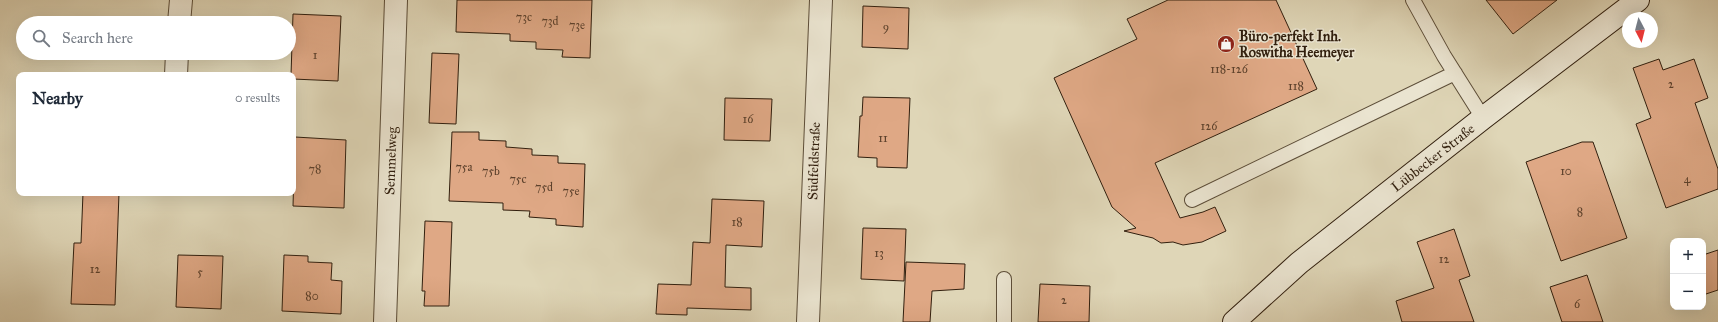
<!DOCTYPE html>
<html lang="en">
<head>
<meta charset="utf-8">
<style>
	body { margin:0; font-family:"IM FELL Great Primer",serif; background:#f6f6f7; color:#1f2937 }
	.controls { position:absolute; right:12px; bottom:12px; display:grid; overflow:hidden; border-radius:8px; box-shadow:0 4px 16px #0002 }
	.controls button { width:36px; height:36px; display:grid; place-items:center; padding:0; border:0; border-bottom:1px solid #e0e1e3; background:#fff; color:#1f2937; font:20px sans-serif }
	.compass { position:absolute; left:1622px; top:12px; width:36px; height:36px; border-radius:50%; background:#fff; box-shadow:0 4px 16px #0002; rotate:173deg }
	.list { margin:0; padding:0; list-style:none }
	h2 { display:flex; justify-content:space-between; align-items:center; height:52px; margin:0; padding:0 16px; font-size:17px }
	h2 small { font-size:13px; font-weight:400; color:#747a83 }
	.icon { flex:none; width:22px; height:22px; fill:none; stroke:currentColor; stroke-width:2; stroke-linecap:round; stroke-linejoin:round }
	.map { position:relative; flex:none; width:1718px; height:322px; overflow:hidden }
	.search { position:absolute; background:#fff; box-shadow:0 4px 16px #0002; left:16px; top:16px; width:280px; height:44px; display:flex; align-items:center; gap:10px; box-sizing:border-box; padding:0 14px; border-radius:22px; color:#747a83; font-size:15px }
	.panel { position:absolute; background:#fff; box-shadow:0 4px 16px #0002; left:16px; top:72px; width:280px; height:124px; border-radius:8px }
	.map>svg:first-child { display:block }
	.building { fill:#dfa885; stroke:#311f0e }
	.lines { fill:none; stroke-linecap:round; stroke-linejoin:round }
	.lane-casing { stroke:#5c4d38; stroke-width:16 }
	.street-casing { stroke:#5c4d38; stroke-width:24 }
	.secondary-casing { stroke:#311f0e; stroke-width:24 }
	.lane { stroke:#eae4d0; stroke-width:14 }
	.street { stroke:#eae4d0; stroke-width:22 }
	.secondary { stroke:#eae4d0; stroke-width:22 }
	.labels { text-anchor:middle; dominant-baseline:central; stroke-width:3; stroke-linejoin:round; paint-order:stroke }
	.number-label { font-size:12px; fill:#5c412c }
	.poi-label { font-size:14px; font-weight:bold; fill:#311f0e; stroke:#eae4d0; text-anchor:start }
	.street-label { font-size:14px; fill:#311f0e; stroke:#eae4d0 }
</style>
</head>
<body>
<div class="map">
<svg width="1718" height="322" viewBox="0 0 1718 322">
	<rect width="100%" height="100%" fill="#dfd6b7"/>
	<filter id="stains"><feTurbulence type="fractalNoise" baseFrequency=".005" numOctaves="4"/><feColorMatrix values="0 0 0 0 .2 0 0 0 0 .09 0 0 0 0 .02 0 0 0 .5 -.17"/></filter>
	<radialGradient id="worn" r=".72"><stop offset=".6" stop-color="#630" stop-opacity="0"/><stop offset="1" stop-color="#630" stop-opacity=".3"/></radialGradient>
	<path class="building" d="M 457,0 L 592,0 L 590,58 L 562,57 L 563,50 L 536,49 L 536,42 L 510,41 L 510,34 L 456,32 Z
		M 1168,0 L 1276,0 L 1317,89 L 1155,163 L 1180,218 L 1203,212 L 1215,207 L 1226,231 L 1202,242 L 1183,245 L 1173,242 L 1161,243 L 1153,238 L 1124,231 L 1136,228 L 1112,207 L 1054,78 L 1137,39 L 1127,19 Z
		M 1486,0 L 1557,0 L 1513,34 Z
		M 863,6 L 909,8 L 908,49 L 862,47 Z
		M 293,14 L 341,16 L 338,81 L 293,79 L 293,75 L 291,75 Z
		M 432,53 L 459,54 L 456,124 L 429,123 Z
		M 1659,59 L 1663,70 L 1694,59 L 1708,98 L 1695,103 L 1718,169 L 1718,189 L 1666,208 L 1636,124 L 1651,118 L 1633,68 Z
		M 863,97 L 910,98 L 907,168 L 877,167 L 877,158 L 858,157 L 860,116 L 862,116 Z
		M 725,98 L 772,99 L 770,141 L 724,140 Z
		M 452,132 L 479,132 L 479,140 L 506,141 L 506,147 L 532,149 L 532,155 L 558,156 L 558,163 L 585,164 L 583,227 L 556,225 L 556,219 L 529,217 L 530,211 L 503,210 L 503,203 L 449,201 Z
		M 295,137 L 346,140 L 344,208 L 293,206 Z
		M 1582,142 L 1593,142 L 1627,238 L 1561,261 L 1526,162 Z
		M 83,193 L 119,193 L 115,305 L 71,304 L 74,243 L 81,243 Z
		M 712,199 L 764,201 L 762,247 L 726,245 L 725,287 L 751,288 L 751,310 L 687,308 L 687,315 L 656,314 L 658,284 L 691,285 L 693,242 L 710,243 Z
		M 425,221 L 452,222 L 449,306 L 424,306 L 425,291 L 422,291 Z
		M 863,228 L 906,229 L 904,281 L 861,279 Z
		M 1454,229 L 1470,276 L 1459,280 L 1474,322 L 1402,322 L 1396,301 L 1434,288 L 1417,242 Z
		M 1718,250 L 1718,290 L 1703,295 L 1703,255 Z
		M 178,255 L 223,256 L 221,309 L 176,307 Z
		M 284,255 L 308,256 L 308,262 L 332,263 L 331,280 L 342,281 L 341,314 L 282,311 Z
		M 906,262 L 965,264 L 964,289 L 932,291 L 930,322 L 903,322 Z
		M 1587,275 L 1603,322 L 1562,322 L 1550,287 Z
		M 1040,284 L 1090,286 L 1089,322 L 1038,322 Z"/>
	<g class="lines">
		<defs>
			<path id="lane" d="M 1413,0 L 1444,56 L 1483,118
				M 1192,200 L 1455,73
				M 1004,279 L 1004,322"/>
			<path id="street" d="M 179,23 L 181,0
				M 176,75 L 177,53
				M 385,322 L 396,0
				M 808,322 L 821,0"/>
			<path id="secondary" d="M 1234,322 L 1299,263 L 1483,118 L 1638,0"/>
		</defs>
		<use href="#lane" class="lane-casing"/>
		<use href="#street" class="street-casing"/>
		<use href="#secondary" class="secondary-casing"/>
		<use href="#lane" class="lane"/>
		<use href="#street" class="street"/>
		<use href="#secondary" class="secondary"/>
	</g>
	<defs>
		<symbol id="shop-disc" viewBox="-11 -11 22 22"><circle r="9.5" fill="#8f2418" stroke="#eae4d0"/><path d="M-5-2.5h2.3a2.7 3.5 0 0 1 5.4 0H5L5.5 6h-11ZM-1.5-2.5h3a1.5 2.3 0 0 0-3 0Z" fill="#fff"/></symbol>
	</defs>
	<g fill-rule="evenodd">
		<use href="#shop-disc" x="1216" y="34" width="20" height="20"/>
	</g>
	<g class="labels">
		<g class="number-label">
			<text x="524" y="17">73c</text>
			<text x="550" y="21">73d</text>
			<text x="577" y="25">73e</text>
			<text x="886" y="27">9</text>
			<text x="315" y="55">1</text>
			<text x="1229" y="69">118-126</text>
			<text x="1671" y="84">2</text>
			<text x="1296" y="86">118</text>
			<text x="748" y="119">16</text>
			<text x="1209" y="126">126</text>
			<text x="883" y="138">11</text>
			<text x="464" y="167">75a</text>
			<text x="315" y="169">78</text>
			<text x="491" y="171">75b</text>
			<text x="1566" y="171">10</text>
			<text x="518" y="179">75c</text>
			<text x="1687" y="179">4</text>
			<text x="544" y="187">75d</text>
			<text x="571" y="191">75e</text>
			<text x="1580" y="212">8</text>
			<text x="737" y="222">18</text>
			<text x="879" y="253">13</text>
			<text x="1444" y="259">12</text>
			<text x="95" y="269">12</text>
			<text x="200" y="272">5</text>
			<text x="312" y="296">80</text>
			<text x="1064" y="300">2</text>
			<text x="1577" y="304">6</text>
		</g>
		<g class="poi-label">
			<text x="1239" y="36">Büro-perfekt Inh.<tspan x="1239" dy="16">Roswitha Heemeyer</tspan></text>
		</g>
		<g class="street-label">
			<text transform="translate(1433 158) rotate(-38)">Lübbecker Straße</text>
			<text transform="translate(391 161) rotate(-88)">Semmelweg</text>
			<text transform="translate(814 161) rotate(-88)">Südfeldstraße</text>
		</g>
	</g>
	<rect width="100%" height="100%" filter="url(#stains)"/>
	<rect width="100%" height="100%" fill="url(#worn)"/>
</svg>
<div class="controls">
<button>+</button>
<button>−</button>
</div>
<svg class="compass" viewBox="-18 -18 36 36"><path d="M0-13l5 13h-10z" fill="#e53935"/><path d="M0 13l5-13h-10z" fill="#747a83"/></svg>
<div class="search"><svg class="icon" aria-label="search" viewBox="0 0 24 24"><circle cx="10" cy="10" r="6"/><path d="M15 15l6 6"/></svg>Search here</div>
<section class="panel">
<h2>Nearby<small>0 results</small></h2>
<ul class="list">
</ul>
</section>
</div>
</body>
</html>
